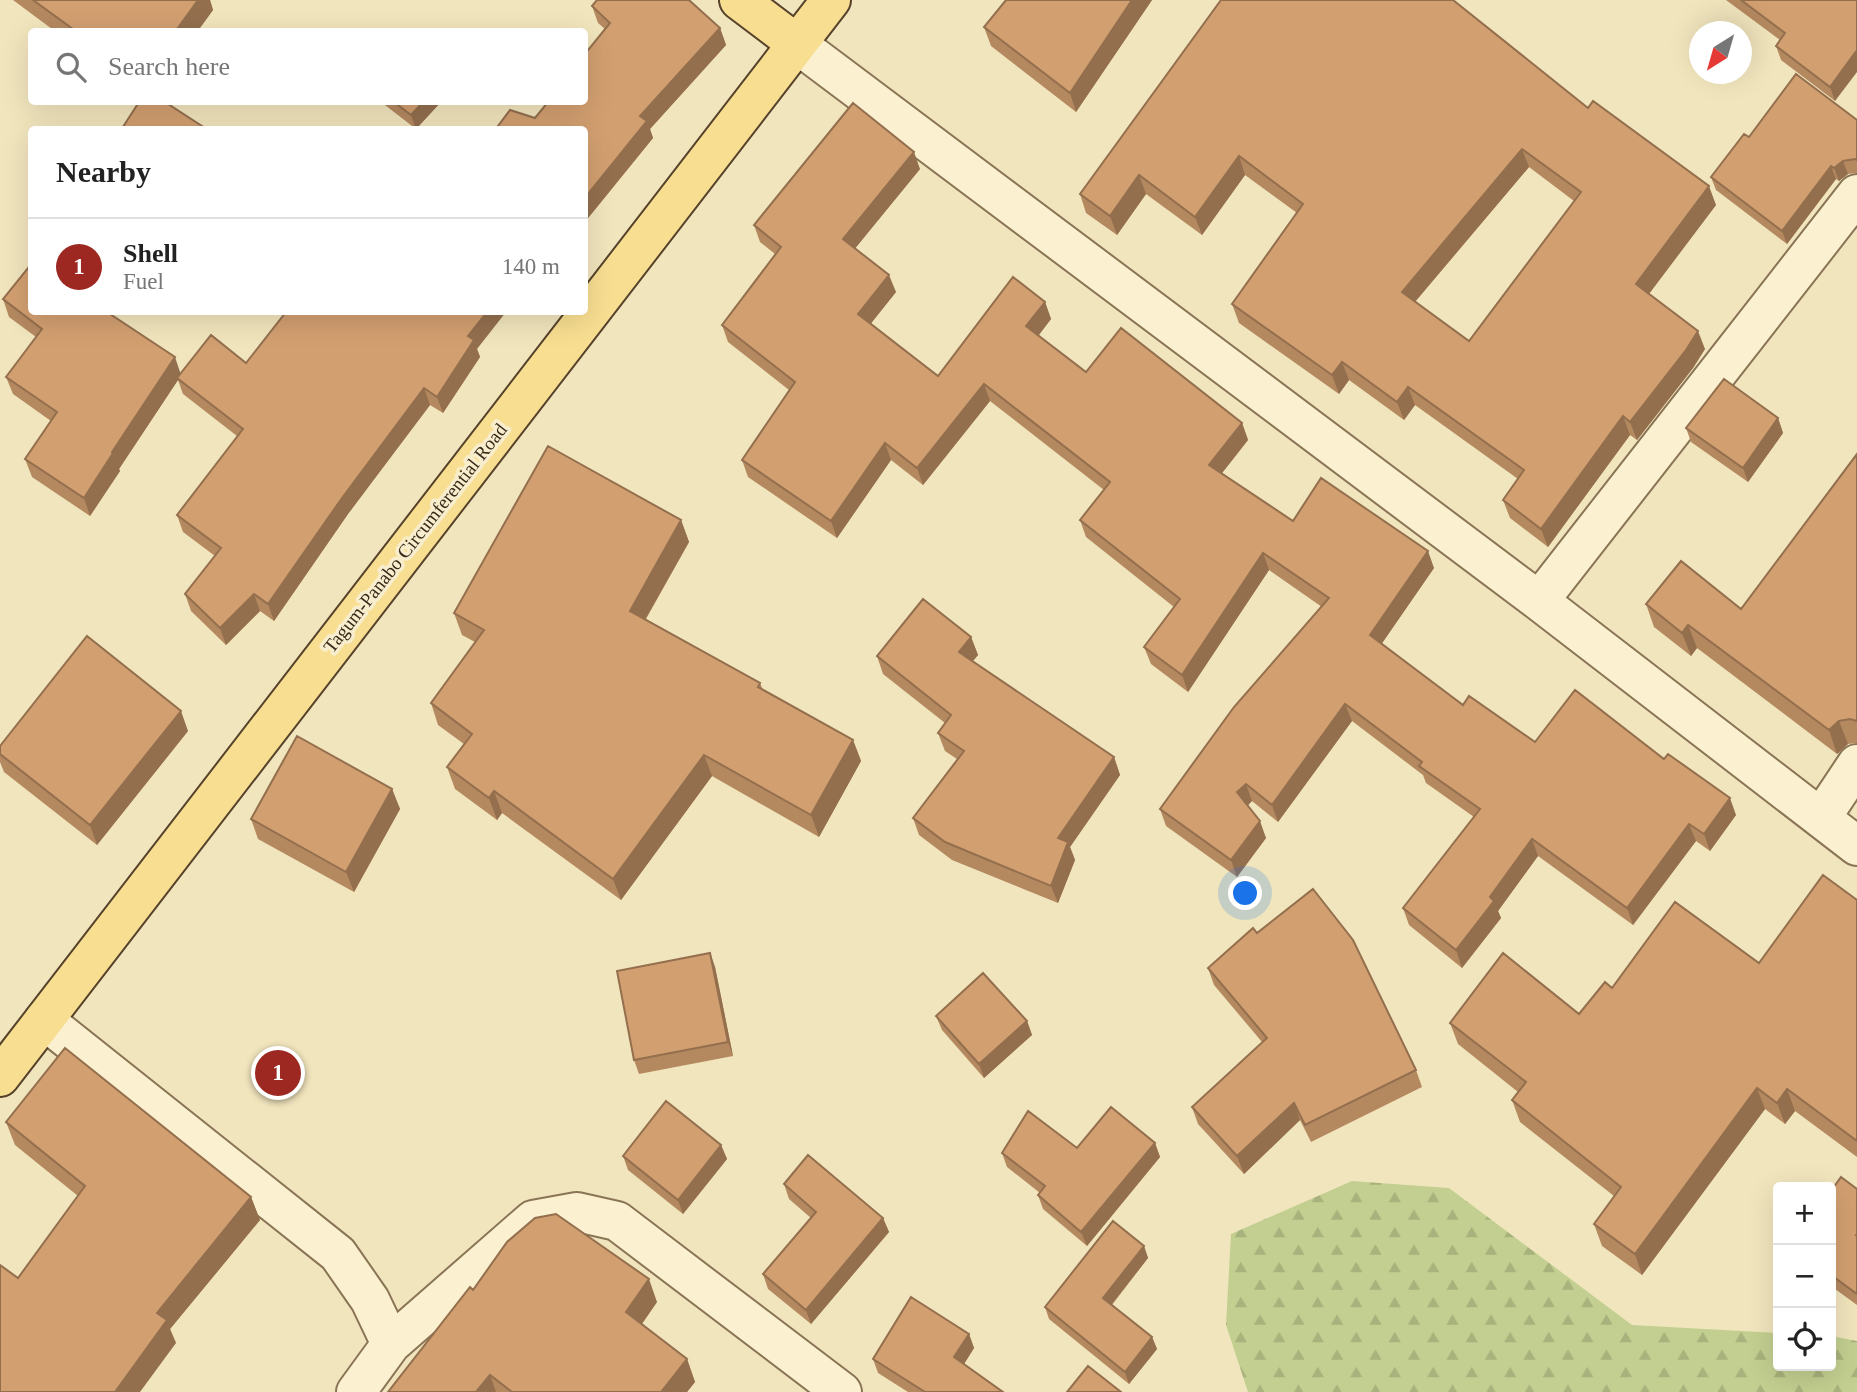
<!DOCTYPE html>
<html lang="en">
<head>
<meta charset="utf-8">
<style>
	body { margin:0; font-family:Georgia,serif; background:#f2f2f2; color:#222 }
	.controls { position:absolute; right:21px; bottom:21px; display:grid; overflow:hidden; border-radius:7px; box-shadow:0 7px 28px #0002 }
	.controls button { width:63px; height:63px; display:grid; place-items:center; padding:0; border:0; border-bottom:2px solid #e0e0e0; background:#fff; color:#222; font:35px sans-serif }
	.compass { position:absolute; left:1689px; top:21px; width:63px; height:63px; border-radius:50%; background:#fff; box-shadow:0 7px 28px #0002; rotate:217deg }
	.you { position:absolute; left:1246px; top:894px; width:24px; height:24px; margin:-18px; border:5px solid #fff; border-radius:50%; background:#1a73e8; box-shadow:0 0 0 10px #1a73e833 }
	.badge { display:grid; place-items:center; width:46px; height:46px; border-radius:50%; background:#9c2821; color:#fff; font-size:23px; font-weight:700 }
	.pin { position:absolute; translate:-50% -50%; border:4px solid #fff; box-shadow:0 2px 7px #0006 }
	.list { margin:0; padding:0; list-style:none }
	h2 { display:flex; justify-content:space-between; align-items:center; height:91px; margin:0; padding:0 28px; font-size:30px }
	h2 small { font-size:23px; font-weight:400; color:#767676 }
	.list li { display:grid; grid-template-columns:46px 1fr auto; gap:21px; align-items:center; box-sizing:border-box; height:98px; padding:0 28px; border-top:2px solid #e0e0e0 }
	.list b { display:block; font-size:26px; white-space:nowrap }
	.list p { margin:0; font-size:23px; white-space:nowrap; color:#767676 }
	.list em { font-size:23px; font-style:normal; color:#767676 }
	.icon { flex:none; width:38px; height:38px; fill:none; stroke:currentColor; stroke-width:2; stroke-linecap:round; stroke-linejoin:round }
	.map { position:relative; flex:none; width:1857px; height:1392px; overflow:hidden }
	.search { position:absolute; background:#fff; box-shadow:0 7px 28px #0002; left:28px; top:28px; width:560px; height:77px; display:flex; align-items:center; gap:18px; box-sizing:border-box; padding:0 24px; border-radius:7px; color:#767676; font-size:26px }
	.panel { position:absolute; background:#fff; box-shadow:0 7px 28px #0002; left:28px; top:126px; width:560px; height:189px; border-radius:7px }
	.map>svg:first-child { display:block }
	.forest { fill:url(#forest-firs) }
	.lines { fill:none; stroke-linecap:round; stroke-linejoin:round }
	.minor-casing { stroke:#897455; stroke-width:42 }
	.major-casing { stroke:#56422a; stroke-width:42 }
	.minor { stroke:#fbf1d0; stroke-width:38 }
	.major { stroke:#f8de91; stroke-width:38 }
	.wall { fill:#b58960; fill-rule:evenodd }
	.shaded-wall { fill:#936f4e }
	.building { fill:#d29f70; stroke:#936f4e; stroke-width:2; fill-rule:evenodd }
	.labels { text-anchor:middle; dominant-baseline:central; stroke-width:7; stroke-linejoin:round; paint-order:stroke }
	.street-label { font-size:19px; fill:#382b1b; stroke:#f8eecd }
</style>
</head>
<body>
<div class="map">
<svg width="1857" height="1392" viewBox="0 0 1857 1392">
	<defs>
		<pattern id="forest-firs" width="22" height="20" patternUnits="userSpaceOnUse" patternTransform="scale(1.75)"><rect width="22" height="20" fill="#c3cf90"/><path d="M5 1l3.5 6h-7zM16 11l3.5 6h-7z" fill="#a8b27c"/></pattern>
	</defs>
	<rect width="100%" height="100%" fill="#f1e5bd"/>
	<path class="forest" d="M 1352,1181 L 1449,1188 L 1632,1325 L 1778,1333 L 1778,1366 L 1831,1366 L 1831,1336 L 1857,1341 L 1857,1392 L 1248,1392 L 1226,1325 L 1231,1234 Z"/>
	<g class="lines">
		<defs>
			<path id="minor" d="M 797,44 L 1539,601 L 1857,846
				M 1539,601 L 1857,194
				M 1821,818 L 1857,764
				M 44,1020 L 338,1254 L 370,1300 L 391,1344 L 356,1392
				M 391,1344 L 533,1220 L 577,1212 L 617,1221 L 842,1392"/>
			<path id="major" d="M 739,0 L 797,44
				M 0,1077 L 831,0"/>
		</defs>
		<use href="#minor" class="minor-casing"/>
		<use href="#major" class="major-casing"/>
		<use href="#minor" class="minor"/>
		<use href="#major" class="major"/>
	</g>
	<path class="wall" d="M 13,0 L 210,0 L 213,10 L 197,32 L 56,32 Z
		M 1152,0 L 1076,112 L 991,46 L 984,27 Z
		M 1221,0 L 1588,108 L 1716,205 L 1649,294 L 1705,349 L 1693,368 L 1637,440 L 1630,435 L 1548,547 L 1510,518 L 1503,500 L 1518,479 L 1415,405 L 1404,420 L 1349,380 L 1339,394 L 1239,323 L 1232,304 L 1297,213 L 1245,175 L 1202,235 L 1146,194 L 1117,235 L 1086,213 L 1080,194 ZM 1529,167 L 1574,201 L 1469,341 L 1415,302 Z
		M 1726,0 L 1857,0 L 1835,101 L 1781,60 L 1776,46 L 1780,40 Z
		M 592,6 L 720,28 L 726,45 L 650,129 L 653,138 L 584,223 L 584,130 L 535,118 L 605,29 L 598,23 Z
		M 381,102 L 441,102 L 416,129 Z
		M 1857,120 L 1857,173 L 1848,174 L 1839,181 L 1836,179 L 1787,244 L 1716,190 L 1711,177 L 1749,137 Z
		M 920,169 L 855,248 L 896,292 L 871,323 L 938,376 L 1045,302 L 1051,319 L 1038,335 L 1086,372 L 1242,423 L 1248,440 L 1222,473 L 1293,521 L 1434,568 L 1382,643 L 1463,705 L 1535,742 L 1736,815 L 1710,851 L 1696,841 L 1633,925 L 1538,856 L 1498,911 L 1501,918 L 1462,968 L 1409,925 L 1403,908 L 1474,817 L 1426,783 L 1423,775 L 1352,721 L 1278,822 L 1252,801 L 1248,805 L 1266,838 L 1237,877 L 1166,826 L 1160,809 L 1322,607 L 1269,570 L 1188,692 L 1151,664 L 1144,647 L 1174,607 L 1086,537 L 1080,520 L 1104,490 L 990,401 L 923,485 L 891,460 L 837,538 L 748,477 L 742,460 L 789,390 L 728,342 L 722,325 L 775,254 L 760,242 L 754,225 Z
		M 3,299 L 181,374 L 246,363 L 477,349 L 480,357 L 443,413 L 430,405 L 348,514 L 274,621 L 260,611 L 226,645 L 191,611 L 185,594 L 215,556 L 183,532 L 177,515 L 237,436 L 183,394 L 178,380 L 119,469 L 120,471 L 90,516 L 32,477 L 25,459 L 51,421 L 13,394 L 6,377 L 36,337 L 9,317 Z
		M 1778,418 L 1783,433 L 1748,482 L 1691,442 L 1686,428 Z
		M 1857,454 L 1857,743 L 1848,744 L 1837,754 L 1697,648 L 1691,656 L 1654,627 L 1646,604 L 1741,609 Z
		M 681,520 L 689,542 L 646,619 L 760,683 L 763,690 L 853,740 L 861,761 L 819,837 L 712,776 L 621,900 L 502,813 L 497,820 L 455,789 L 447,767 L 464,744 L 438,725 L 431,703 L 475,642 L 462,635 L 454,613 Z
		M 971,637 L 978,655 L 973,661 L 1114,757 L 1120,775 L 1070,847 L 1075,860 L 1058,903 L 952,860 L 919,835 L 913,818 L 957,759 L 945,751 L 938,733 L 945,723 L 883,674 L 877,656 Z
		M 188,731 L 97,845 L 4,772 L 0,762 L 0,746 Z
		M 392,789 L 400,809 L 354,892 L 258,839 L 251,819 Z
		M 1857,900 L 1857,1157 L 1795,1111 L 1785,1124 L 1765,1109 L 1642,1275 L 1602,1246 L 1594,1224 L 1614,1196 L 1520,1122 L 1512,1100 L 1518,1092 L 1458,1044 L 1450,1023 L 1579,1014 L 1612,988 L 1759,963 Z
		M 1257,933 L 1416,1070 L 1422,1087 L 1311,1142 L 1300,1120 L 1244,1174 L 1198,1124 L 1192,1107 L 1262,1042 L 1214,985 L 1208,968 Z
		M 710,953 L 715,967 L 733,1056 L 639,1074 L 634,1060 Z
		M 936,1016 L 1027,1021 L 1032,1035 L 984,1078 L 942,1030 Z
		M 6,1122 L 251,1197 L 260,1220 L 170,1329 L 176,1343 L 18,1278 L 78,1196 L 15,1145 Z
		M 1155,1143 L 1160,1157 L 1087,1246 L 1043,1209 L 1038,1195 L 1040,1193 L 1007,1167 L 1002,1153 Z
		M 721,1145 L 727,1159 L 683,1214 L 628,1170 L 623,1156 Z
		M 784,1184 L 883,1218 L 889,1232 L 811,1324 L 768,1289 L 763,1274 L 811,1218 L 789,1199 Z
		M 1857,1189 L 1857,1305 L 1831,1286 L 1831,1191 Z
		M 1144,1246 L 1148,1258 L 1112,1305 L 1152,1337 L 1157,1349 L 1129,1384 L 1049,1319 L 1045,1307 Z
		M 473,1290 L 657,1302 L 642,1324 L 687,1359 L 695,1382 L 687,1392 L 388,1392 Z
		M 969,1334 L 974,1348 L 964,1364 L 1003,1392 L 908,1392 L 878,1373 L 873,1359 Z"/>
	<path class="shaded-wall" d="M 198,0 L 210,0 L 213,10 L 197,32 L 175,32 Z
		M 1132,0 L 1152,0 L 1076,112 L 1070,93 Z
		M 720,28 L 726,45 L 650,129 L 653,138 L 584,223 L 584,199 L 640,116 Z
		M 1857,50 L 1857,72 L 1835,101 L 1830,87 Z
		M 423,102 L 441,102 L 416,129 L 411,115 Z
		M 1522,149 L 1529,167 L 1408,310 L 1402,292 Z
		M 914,152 L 920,169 L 849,256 L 843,239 Z
		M 1239,156 L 1245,175 L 1202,235 L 1195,217 Z
		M 1843,161 L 1848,174 L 1839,181 L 1834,168 Z
		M 1831,166 L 1836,179 L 1787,244 L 1782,231 Z
		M 1139,175 L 1146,194 L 1117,235 L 1110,216 Z
		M 1709,186 L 1716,205 L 1642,303 L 1636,284 Z
		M 889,275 L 896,292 L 865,331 L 858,314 Z
		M 1045,302 L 1051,319 L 1033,343 L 1026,326 Z
		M 487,312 L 506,312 L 477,349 L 480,357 L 443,413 L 437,397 L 468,336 Z
		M 1698,331 L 1705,349 L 1693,368 L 1637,440 L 1630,422 Z
		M 175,357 L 181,375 L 177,378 L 178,380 L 119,469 L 120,471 L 90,516 L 84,498 L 112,452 Z
		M 1342,362 L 1349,380 L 1339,394 L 1332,375 Z
		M 984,384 L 990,401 L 923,485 L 917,468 Z
		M 1408,387 L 1415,405 L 1404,420 L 1397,402 Z
		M 424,388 L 430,405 L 348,514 L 274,621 L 268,604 L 342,498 Z
		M 1623,416 L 1630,435 L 1548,547 L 1541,529 Z
		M 1778,418 L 1783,433 L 1748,482 L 1743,468 Z
		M 1242,423 L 1248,440 L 1215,482 L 1209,465 Z
		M 885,443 L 891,460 L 837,538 L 831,521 Z
		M 681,520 L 689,542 L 638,632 L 630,611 Z
		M 1428,551 L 1434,568 L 1376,652 L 1370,635 Z
		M 1263,553 L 1269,570 L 1188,692 L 1182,675 Z
		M 254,594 L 260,611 L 226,645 L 220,628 Z
		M 1688,625 L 1697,648 L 1691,656 L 1682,633 Z
		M 971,637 L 978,655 L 966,669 L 959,652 Z
		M 1345,704 L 1352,721 L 1278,822 L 1272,805 Z
		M 181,711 L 188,731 L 97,845 L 90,825 Z
		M 1839,721 L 1848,744 L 1837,754 L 1829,730 Z
		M 853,740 L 861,761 L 819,837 L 811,815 Z
		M 704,755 L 712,776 L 621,900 L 613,879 Z
		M 1114,757 L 1120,775 L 1070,847 L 1075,860 L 1058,903 L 1051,886 L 1058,838 Z
		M 1246,784 L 1252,801 L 1244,809 L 1237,792 Z
		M 392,789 L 400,809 L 354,892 L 346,872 Z
		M 494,791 L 502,813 L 497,820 L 489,798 Z
		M 1730,798 L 1736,815 L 1710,851 L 1704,834 Z
		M 1260,821 L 1266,838 L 1237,877 L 1231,860 Z
		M 1689,824 L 1696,841 L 1633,925 L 1627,908 Z
		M 1532,839 L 1538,856 L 1498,911 L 1501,918 L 1462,968 L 1456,950 L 1490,897 Z
		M 710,953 L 715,967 L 733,1056 L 728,1042 Z
		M 1027,1021 L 1032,1035 L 984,1078 L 979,1064 Z
		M 1757,1088 L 1765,1109 L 1642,1275 L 1635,1254 Z
		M 1787,1089 L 1795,1111 L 1785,1124 L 1777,1103 Z
		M 1294,1103 L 1300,1120 L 1244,1174 L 1237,1156 Z
		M 1155,1143 L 1160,1157 L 1087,1246 L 1081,1232 Z
		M 721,1145 L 727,1159 L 683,1214 L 678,1200 Z
		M 251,1197 L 260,1220 L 170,1329 L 176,1343 L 140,1392 L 115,1392 L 157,1313 Z
		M 883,1218 L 889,1232 L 811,1324 L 806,1310 Z
		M 1144,1246 L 1148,1258 L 1107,1310 L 1103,1298 Z
		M 649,1279 L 657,1302 L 634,1335 L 626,1312 Z
		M 969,1334 L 974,1348 L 959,1372 L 954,1357 Z
		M 1152,1337 L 1157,1349 L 1129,1384 L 1125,1372 Z
		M 687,1359 L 695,1382 L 687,1392 L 661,1392 Z
		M 490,1375 L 496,1392 L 476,1392 Z"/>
	<path class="building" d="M 33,0 L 198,0 L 175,32 L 77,32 Z
		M 597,0 L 689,0 L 720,28 L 640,116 L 647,121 L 584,199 L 584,130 L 495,130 L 510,110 L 535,118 L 548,102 L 584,102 L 584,55 L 610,23 L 592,6 Z
		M 1006,0 L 1132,0 L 1070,93 L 984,27 Z
		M 1221,0 L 1453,0 L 1588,108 L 1593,101 L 1709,186 L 1636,284 L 1698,331 L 1686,350 L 1630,422 L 1623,416 L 1541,529 L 1503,500 L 1524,470 L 1408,387 L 1397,402 L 1342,362 L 1332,375 L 1232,304 L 1303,204 L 1239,156 L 1195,217 L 1139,175 L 1110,216 L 1080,194 ZM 1522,149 L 1581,192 L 1469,341 L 1402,292 Z
		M 1741,0 L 1857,0 L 1857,50 L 1830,87 L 1776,46 L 1785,33 Z
		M 1796,74 L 1857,120 L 1857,160 L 1855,159 L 1843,161 L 1834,168 L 1831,166 L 1782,231 L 1711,177 L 1744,134 L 1749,137 Z
		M 139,102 L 165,102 L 208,130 L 121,130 Z
		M 394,102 L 423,102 L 411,115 Z
		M 853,103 L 914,152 L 843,239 L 889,275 L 858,314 L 938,376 L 1013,277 L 1045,302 L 1026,326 L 1086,372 L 1121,328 L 1242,423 L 1209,465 L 1293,521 L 1321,478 L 1428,551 L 1370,635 L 1463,705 L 1469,696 L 1535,742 L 1575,690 L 1664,759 L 1668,754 L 1730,798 L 1704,834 L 1689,824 L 1627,908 L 1532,839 L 1490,897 L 1494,901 L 1456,950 L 1403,908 L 1480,809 L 1419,766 L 1422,762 L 1345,704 L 1272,805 L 1246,784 L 1237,792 L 1260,821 L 1231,860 L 1160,809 L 1234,707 L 1329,598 L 1263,553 L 1182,675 L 1144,647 L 1180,599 L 1080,520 L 1110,482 L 984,384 L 917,468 L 885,443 L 831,521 L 742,460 L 795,382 L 722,325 L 781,247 L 754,225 Z
		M 32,263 L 32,312 L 107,312 L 175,357 L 112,452 L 113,453 L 84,498 L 25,459 L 57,412 L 6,377 L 42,329 L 3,299 Z
		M 286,312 L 487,312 L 468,336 L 474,340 L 437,397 L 424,388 L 342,498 L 268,604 L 254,594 L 220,628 L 185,594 L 221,548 L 177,515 L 243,429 L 177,378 L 211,335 L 246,363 Z
		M 1724,379 L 1778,418 L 1743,468 L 1686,428 Z
		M 548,446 L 681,520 L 630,611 L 760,683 L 758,687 L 853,740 L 811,815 L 704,755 L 613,879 L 494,791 L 489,798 L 447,767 L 472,734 L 431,703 L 484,630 L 454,613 Z
		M 1857,454 L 1857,721 L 1850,719 L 1839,721 L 1829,730 L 1688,625 L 1682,633 L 1646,604 L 1681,561 L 1741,609 Z
		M 923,599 L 971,637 L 959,652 L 1114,757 L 1058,838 L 1068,842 L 1051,886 L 945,842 L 913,818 L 964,751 L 938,733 L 951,715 L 877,656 Z
		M 87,636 L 181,711 L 90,825 L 0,754 L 0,746 Z
		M 297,736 L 392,789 L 346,872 L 251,819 Z
		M 1823,875 L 1857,900 L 1857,1141 L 1787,1089 L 1777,1103 L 1757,1088 L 1635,1254 L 1594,1224 L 1621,1187 L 1512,1100 L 1526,1082 L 1450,1023 L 1503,953 L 1579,1014 L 1605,982 L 1612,988 L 1675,902 L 1759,963 Z
		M 1313,889 L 1353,940 L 1416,1070 L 1305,1125 L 1294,1103 L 1237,1156 L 1192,1107 L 1267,1038 L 1208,968 L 1253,928 L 1257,933 Z
		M 710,953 L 728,1042 L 634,1060 L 617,971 Z
		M 983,973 L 1027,1021 L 979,1064 L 936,1016 Z
		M 65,1048 L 251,1197 L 157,1313 L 167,1320 L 115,1392 L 0,1392 L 0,1265 L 18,1278 L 85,1186 L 6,1122 Z
		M 666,1101 L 721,1145 L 678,1200 L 623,1156 Z
		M 1111,1107 L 1155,1143 L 1081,1232 L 1038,1195 L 1045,1186 L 1002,1153 L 1028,1111 L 1077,1148 Z
		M 808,1155 L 883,1218 L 806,1310 L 763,1274 L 816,1212 L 784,1184 Z
		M 1841,1177 L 1857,1189 L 1857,1234 L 1856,1235 L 1857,1236 L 1857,1294 L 1831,1275 L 1831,1191 Z
		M 556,1214 L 649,1279 L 626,1312 L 687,1359 L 661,1392 L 512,1392 L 490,1375 L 476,1392 L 388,1392 L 470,1287 L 473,1290 L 507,1242 L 535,1218 Z
		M 1113,1221 L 1144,1246 L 1103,1298 L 1152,1337 L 1125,1372 L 1045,1307 Z
		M 911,1297 L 969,1334 L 954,1357 L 1003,1392 L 925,1392 L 873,1359 Z
		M 1088,1366 L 1121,1392 L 1067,1392 Z"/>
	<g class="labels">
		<g class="street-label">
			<text transform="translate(415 538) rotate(-52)">Tagum-Panabo Circumferential Road</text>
		</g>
	</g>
</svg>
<div class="controls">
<button>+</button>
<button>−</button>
<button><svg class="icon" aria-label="locate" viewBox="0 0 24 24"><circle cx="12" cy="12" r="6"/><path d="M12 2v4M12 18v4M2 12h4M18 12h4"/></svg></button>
</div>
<svg class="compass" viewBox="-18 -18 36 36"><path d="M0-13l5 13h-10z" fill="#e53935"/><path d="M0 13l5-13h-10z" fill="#767676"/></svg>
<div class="you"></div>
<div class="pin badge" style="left:278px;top:1073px">1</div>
<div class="search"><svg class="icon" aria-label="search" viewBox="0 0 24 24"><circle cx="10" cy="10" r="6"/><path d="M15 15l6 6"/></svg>Search here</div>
<section class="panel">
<h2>Nearby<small></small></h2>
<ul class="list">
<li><span class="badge">1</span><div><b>Shell</b><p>Fuel</p></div><em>140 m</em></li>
</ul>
</section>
</div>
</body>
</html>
